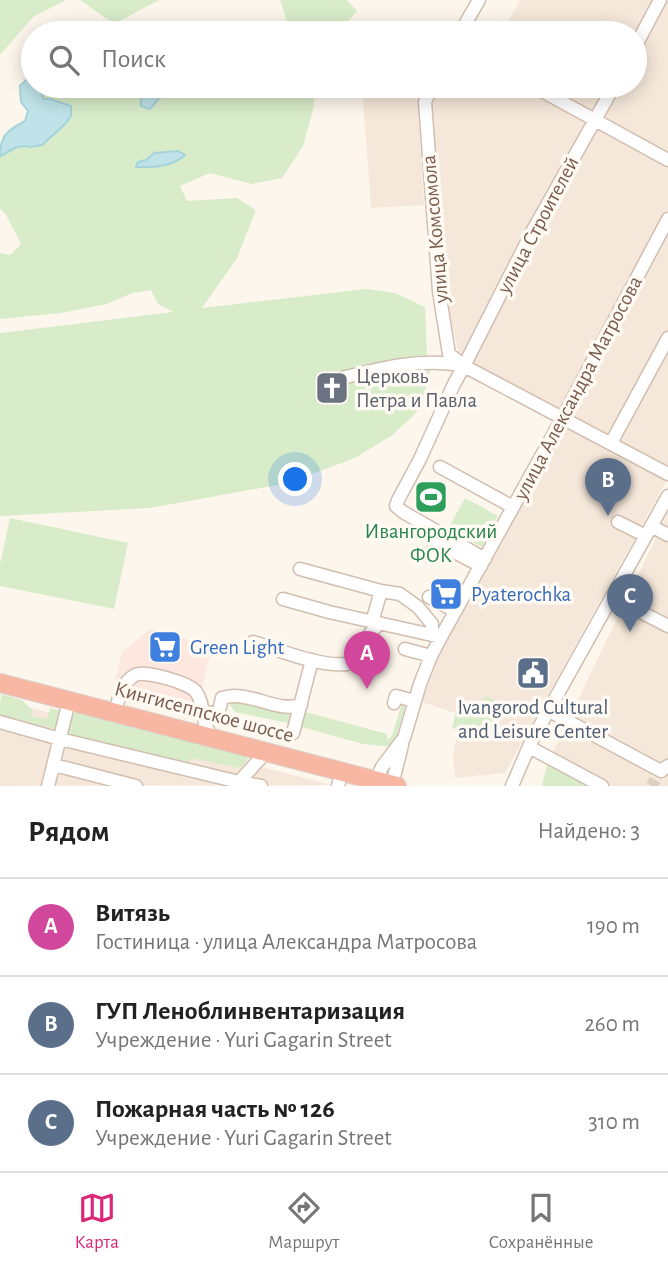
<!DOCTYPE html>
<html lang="ru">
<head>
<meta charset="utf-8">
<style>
	body { margin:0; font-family:"Alegreya Sans",sans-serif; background:#f6f6f6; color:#222 }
	.you { position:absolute; left:296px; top:480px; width:24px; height:24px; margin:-18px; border:5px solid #fff; border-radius:50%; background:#1a73e8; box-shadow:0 0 0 10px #1a73e833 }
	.badge { display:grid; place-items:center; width:46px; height:46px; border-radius:50%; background:#db2777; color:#fff; font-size:23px; font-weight:700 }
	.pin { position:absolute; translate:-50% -58px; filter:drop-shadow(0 2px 4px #0008) }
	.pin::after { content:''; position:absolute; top:37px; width:24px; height:21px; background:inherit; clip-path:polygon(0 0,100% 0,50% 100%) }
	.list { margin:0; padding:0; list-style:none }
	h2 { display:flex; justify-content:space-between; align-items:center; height:91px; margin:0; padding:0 28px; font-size:30px }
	h2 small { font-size:23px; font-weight:400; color:#767676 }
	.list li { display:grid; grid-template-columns:46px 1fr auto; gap:21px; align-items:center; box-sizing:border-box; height:98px; padding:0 28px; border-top:2px solid #e0e0e0 }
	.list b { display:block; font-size:26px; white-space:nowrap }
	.list p { margin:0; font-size:23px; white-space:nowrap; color:#767676 }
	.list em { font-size:23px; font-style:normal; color:#767676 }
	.icon { flex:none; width:38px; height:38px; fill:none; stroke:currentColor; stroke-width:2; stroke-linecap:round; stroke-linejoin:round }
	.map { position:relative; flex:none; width:668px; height:786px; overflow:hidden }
	.search { position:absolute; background:#fff; box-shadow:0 4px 18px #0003; left:21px; right:21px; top:21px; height:77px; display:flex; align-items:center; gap:18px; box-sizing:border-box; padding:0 24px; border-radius:38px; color:#767676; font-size:26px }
	.sheet { height:385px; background:#fff }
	nav { display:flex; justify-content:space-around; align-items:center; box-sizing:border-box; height:98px; border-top:2px solid #e0e0e0; background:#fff; font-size:19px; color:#767676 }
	nav a { display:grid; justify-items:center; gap:4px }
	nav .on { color:#db2777 }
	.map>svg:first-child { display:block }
	.residential { fill:#f5e8da }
	.commercial { fill:#fde8e0 }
	.green { fill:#d8ecc9 }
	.water { fill:#bfe3e8; stroke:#a5d3da; stroke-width:2 }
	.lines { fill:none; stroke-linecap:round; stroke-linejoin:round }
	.minor-tunnel { stroke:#dcd0c4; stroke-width:12; stroke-dasharray:12 6; stroke-linecap:butt }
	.minor-casing { stroke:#d1beb0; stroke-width:15 }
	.highway-casing { stroke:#dad1cd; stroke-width:20 }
	.minor { stroke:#fff; stroke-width:12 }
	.highway { stroke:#f7b7a3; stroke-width:18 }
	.labels { text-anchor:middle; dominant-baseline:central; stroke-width:7; stroke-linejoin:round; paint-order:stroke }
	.street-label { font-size:21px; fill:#7a5c4d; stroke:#fffaf3 }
	.worship-label { font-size:21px; fill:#5b616d; stroke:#fffaf3; text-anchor:start }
	.leisure-label { font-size:21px; fill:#27864d; stroke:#fffaf3 }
	.shop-label { font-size:21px; fill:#366cbe; stroke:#fffaf3; text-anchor:start }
	.service-label { font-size:21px; fill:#4e5e75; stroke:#fffaf3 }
</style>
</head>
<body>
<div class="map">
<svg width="668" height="786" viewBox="0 0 668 786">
	<rect width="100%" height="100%" fill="#fdf6ec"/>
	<path class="residential" d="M 520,0 L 653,0 L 635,35 L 635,33 L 502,33 Z
		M 668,0 L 668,153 L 603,118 L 621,86 L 635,86 L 635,60 Z
		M 362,86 L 417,86 L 424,205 L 371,208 Z
		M 439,86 L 522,86 L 587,121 L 460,358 L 444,291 L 431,102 Z
		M 543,86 L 608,86 L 593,113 Z
		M 596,125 L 668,165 L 668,209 L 560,410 L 469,366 Z
		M 668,229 L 668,470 L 567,416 Z
		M 564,421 L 668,478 L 505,773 L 455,778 L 453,755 L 461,715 L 422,702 L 437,660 L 460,613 Z
		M 668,513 L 668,786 L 593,786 L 548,762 Z
		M 0,700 L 332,785 L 0,786 Z"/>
	<path class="commercial" d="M 150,629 L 212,647 L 196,711 L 113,690 L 122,652 Z"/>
	<path class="green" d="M 0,0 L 66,0 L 33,17 L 0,55 Z
		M 80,0 L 159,0 L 114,24 Z
		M 280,0 L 347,0 L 357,11 L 338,33 L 301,33 L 288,25 Z
		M 68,27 C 97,27 124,33 153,33 L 61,33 Z
		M 79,86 L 172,86 L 154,86 L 159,98 L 172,95 L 208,93 L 224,86 L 316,86 L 313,109 L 303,146 L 282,178 L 252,184 L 210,173 L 180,186 L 187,201 L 237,198 L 256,210 L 237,258 L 202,308 L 366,289 L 395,293 L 425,307 L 427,356 L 425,362 L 432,362 L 421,407 L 411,418 L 391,436 L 355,458 L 288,483 L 150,508 L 0,516 L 0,333 L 173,312 L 158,304 L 151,290 L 132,293 L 107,304 L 61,313 L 0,319 L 0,253 L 10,255 L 21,244 L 5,213 L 0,209 L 0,156 L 17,147 L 25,145 L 44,99 L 42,95 L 47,90 L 79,89 Z
		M 465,498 L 498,516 L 482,547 L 448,529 Z
		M 10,518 L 128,543 L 114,609 L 0,586 L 0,564 Z
		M 1,694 L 22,700 L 32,710 L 31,716 L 47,719 L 50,708 L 62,711 L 56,729 L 0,715 Z
		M 486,696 L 503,704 L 505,708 L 502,717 L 490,738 L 452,728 L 457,708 L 463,710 L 466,702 L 471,704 L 473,701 L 480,703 Z
		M 237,699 L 291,712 L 291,720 L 288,723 L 235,712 L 230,705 L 231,701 Z
		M 402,703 L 406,704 L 393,747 L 363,744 L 298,726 L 302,711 L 387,734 L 387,740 L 392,736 Z
		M 77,712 L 248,755 L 247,761 L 240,768 L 191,758 L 188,764 L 68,734 L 65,729 L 71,713 Z
		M 548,762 L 595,786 L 544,786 L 542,785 Z"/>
	<path class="water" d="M 33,77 L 33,86 L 79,86 L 79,89 L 73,95 L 62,95 L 57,91 L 47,90 L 42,95 L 44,99 L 50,99 L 71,106 L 71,116 L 65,124 L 42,145 L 30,147 L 25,146 L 17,147 L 0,156 C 0,135 8,130 25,121 L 28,111 L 21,102 L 20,86 L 27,79 Z
		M 154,86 L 224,86 L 208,93 L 172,95 L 159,98 L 150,109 L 141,106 C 139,95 146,91 154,86 Z
		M 178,151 L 185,155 C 172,167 153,168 136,167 L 138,162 L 146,160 L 154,153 Z"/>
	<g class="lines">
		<path class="minor-tunnel" d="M 652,786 L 655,780"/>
		<defs>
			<path id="minor" d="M 460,33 L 479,0
				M 635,47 L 660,0
				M 432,86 L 425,102 L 439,291 L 449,354 L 464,366 L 668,474
				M 533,86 L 668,160
				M 342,378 C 381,368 420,358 460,365
				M 611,443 L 668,338
				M 440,467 L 513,507
				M 618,522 L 646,536
				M 651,526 L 668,535
				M 429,556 L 437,543 L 481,566
				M 485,559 L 403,512 L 396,506 L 398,500 L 420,459 L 454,384 L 464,366 L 532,232 L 614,86
				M 300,569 L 381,591 L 400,594 L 418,607 L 432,624 L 432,634
				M 429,597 L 455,611
				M 612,597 L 668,626
				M 283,599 L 329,612 L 441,637
				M 372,622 L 381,591
				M 253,642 C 279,650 320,667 347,664 L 352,659 L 360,646 L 379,623
				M 405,649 L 431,656
				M 394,703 L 396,696 L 414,701
				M 549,711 L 661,771 L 668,766
				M 115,713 C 118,700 122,682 135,675 C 145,670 190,683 196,692 C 203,701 202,713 205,723 C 207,728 209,733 211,738
				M 203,715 L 219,711 L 222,698 C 226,697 230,696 233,696 C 256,695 278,712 301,705
				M 0,722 L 60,739 L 239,782 L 266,752
				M 293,733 L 312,660
				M 529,747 L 602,786
				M 54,765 L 136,786
				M 376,780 L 382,767 L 404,738 L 420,684 L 431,656 L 441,637 L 563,417 L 668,219
				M 392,785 L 402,745
				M 48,786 L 69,701
				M 238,786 L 239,782 L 261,786
				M 338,786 L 342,771
				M 512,786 L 531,742 L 668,496"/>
			<path id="highway" d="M 0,683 L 397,786"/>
		</defs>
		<use href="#minor" class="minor-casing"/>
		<use href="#highway" class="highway-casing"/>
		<use href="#minor" class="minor"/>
		<use href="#highway" class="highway"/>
	</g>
	<defs>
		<symbol id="church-square" viewBox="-11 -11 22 22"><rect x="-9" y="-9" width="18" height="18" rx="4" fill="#6b7280" stroke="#fffaf3"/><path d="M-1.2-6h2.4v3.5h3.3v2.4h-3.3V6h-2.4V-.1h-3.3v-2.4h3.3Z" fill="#fff"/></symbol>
		<symbol id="stadium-square" viewBox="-11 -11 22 22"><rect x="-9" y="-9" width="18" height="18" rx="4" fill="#2e9e5b" stroke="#fffaf3"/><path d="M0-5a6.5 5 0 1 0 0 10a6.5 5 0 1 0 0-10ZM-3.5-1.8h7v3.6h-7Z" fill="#fff"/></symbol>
		<symbol id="supermarket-square" viewBox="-11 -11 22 22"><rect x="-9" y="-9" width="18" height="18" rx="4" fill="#3f7fe0" stroke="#fffaf3"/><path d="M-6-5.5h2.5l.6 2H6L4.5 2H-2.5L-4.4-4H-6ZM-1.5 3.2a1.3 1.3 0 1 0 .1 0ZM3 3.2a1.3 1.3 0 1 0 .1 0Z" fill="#fff"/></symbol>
		<symbol id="civic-square" viewBox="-11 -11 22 22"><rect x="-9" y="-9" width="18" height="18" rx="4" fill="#5c6f8a" stroke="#fffaf3"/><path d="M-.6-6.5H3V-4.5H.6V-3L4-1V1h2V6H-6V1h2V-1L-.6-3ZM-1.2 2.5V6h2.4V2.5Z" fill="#fff"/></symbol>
	</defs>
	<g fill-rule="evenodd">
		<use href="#church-square" x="313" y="369" width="38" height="38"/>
		<use href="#stadium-square" x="412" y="478" width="38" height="38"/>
		<use href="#supermarket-square" x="427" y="575" width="38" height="38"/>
		<use href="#supermarket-square" x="146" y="628" width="38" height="38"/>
		<use href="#civic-square" x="514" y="654" width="38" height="38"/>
	</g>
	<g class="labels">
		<g class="street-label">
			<text transform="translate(538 225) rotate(-62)">улица Строителей</text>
			<text transform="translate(435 229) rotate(-95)">улица Комсомола</text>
			<text transform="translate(578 388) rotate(-62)">улица Александра Матросова</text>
			<text transform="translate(204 712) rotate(15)">Кингисеппское шоссе</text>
		</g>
		<g class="worship-label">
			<text x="356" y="376">Церковь<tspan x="356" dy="24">Петра и Павла</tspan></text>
		</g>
		<g class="leisure-label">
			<text x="431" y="531">Ивангородский<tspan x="431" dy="24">ФОК</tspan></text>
		</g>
		<g class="shop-label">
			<text x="471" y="594">Pyaterochka</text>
			<text x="190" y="647">Green Light</text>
		</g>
		<g class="service-label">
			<text x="533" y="707">Ivangorod Cultural<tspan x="533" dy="24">and Leisure Center</tspan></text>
		</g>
	</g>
</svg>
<div class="you"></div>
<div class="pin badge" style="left:367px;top:689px;background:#d1479c">A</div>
<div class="pin badge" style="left:608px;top:516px;background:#5c6f8a">B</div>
<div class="pin badge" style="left:630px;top:632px;background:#5c6f8a">C</div>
<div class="search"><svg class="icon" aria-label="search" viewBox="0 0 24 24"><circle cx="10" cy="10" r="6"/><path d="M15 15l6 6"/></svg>Поиск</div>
</div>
<section class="sheet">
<h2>Рядом<small>Найдено: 3</small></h2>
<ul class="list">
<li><span class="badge" style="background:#d1479c">A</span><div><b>Витязь</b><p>Гостиница · улица Александра Матросова</p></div><em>190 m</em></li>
<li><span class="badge" style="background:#5c6f8a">B</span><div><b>ГУП Леноблинвентаризация</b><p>Учреждение · Yuri Gagarin Street</p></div><em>260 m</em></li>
<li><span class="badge" style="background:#5c6f8a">C</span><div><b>Пожарная часть № 126</b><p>Учреждение · Yuri Gagarin Street</p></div><em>310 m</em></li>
</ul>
</section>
<nav>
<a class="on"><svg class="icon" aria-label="map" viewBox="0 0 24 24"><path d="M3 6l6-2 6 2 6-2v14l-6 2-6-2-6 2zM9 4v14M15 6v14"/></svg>Карта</a>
<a><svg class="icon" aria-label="directions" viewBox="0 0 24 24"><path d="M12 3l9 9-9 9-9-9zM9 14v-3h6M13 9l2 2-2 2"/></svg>Маршрут</a>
<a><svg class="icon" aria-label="saved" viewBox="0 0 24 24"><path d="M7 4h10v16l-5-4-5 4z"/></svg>Сохранённые</a>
</nav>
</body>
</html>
